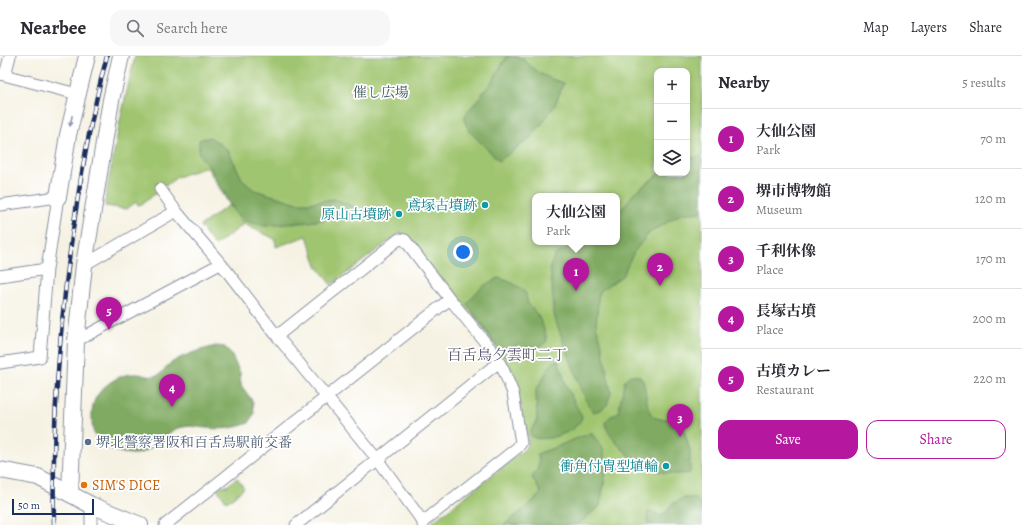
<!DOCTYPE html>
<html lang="en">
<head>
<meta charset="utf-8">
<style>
	body { margin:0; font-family:Alegreya,"Noto Serif JP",serif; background:#f7f7f7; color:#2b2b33 }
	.controls { position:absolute; right:12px; top:12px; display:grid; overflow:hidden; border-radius:8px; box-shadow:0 2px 6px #0003 }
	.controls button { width:36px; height:36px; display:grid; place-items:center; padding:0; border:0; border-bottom:1px solid #e1e1e2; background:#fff; color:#2b2b33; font:20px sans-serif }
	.scale { position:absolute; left:12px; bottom:10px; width:82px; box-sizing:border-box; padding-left:4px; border:2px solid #1b2f5e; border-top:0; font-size:11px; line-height:14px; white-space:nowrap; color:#1b2f5e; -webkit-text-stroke:3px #fff; paint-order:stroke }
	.you { position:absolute; left:463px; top:196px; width:14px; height:14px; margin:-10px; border:3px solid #fff; border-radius:50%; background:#1a73e8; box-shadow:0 0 0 6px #1a73e833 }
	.badge { display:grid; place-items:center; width:26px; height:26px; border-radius:50%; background:#b5179e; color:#fff; font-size:13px; font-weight:700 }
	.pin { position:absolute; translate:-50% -33px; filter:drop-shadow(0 1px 2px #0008) }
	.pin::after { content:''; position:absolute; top:21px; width:14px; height:12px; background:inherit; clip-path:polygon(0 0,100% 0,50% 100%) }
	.popup { position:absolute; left:532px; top:137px; width:88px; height:52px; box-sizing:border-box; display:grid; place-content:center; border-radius:8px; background:#fff; filter:drop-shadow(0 1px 3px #0005); font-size:13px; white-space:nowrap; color:#7c7c81 }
	.popup b { font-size:15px; color:#2b2b33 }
	.popup::after { content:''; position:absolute; left:50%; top:100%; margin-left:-8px; border:8px solid transparent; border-top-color:#fff }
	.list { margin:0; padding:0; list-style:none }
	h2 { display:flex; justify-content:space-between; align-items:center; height:52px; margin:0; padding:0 16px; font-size:17px }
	h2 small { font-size:13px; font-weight:400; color:#7c7c81 }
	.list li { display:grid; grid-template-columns:26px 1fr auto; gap:12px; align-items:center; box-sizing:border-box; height:60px; padding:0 16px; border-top:1px solid #e1e1e2 }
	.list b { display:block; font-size:15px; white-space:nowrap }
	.list p { margin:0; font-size:13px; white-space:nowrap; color:#7c7c81 }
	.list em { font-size:13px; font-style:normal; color:#7c7c81 }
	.actions { display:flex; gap:8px; padding:12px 16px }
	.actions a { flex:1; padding:9px 0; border:1px solid #b5179e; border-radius:12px; text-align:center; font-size:14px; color:#b5179e }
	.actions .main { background:#b5179e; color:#fff }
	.icon { flex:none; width:22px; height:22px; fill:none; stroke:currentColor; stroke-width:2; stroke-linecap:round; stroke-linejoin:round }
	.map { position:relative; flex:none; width:702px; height:469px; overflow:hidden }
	header { display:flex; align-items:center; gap:24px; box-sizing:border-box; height:56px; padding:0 20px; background:#fff; border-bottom:1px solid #e1e1e2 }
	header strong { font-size:19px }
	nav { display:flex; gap:22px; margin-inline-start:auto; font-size:14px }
	.search { width:280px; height:36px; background:#f7f7f7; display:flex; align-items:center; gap:10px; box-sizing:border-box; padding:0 14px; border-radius:12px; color:#7c7c81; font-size:15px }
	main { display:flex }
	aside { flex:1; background:#fff }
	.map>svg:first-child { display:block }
	.green { fill:#a0c56f; stroke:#5e7a66; fill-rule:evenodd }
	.forest { fill:#80aa62; stroke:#4e6c60 }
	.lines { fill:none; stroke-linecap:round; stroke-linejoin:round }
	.street-casing { stroke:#8890a0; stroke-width:13 }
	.secondary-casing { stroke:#8890a0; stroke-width:18 }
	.street { stroke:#fff; stroke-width:11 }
	.secondary { stroke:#fff; stroke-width:16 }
	.rail-casing { stroke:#1b2f5e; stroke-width:4.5 }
	.rail { stroke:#fff; stroke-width:3; stroke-dasharray:9; stroke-linecap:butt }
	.oneway { fill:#8d97ae }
	.culture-dot { fill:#0f9aa8; stroke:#fff; stroke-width:1.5 }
	.service-dot { fill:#5c6f8a; stroke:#fff; stroke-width:1.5 }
	.food-dot { fill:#e8710a; stroke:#fff; stroke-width:1.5 }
	.labels { text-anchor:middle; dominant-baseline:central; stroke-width:3.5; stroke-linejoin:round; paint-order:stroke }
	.park-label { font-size:14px; fill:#435c63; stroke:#fff }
	.culture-label { font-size:14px; fill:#0d838f; stroke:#fff; text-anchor:end }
	.service-label { font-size:14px; fill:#4e5e75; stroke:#fff; text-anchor:start }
	.food-label { font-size:14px; fill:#c56008; stroke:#fff; text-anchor:start }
	.neighbourhood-label { font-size:15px; fill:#5b5771; stroke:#fff }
</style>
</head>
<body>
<header>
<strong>Nearbee</strong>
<div class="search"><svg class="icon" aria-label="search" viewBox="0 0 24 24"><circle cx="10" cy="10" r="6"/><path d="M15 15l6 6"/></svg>Search here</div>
<nav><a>Map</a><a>Layers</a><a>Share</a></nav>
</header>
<main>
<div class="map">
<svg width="702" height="469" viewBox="0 0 702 469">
	<rect width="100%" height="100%" fill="#fff"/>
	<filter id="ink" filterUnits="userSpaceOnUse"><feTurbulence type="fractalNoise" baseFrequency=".025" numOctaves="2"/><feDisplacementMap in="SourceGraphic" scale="8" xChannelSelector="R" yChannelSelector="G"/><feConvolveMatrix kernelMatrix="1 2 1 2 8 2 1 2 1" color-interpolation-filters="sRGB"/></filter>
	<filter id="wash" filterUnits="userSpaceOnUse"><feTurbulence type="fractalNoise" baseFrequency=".012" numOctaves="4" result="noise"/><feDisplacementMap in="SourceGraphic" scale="16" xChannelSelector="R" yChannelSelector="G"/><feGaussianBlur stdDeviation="0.9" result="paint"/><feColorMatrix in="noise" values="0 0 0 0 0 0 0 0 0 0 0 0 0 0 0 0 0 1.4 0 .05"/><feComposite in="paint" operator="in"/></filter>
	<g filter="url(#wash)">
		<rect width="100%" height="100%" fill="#f6f2e3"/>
		<path class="green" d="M 135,0 L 702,0 L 702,469 L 429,469 L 525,393 L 528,387 L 528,383 L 511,314 L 478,265 L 454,241 L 401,176 L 331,229 L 317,210 L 307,180 L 276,191 L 275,183 L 244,168 L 229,148 L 207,111 L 177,121 L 142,148 L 138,149 L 136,146 L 127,153 L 105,150 L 106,138 L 120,65 ZM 657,15 L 687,15 L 687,117 L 657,117 ZM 535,140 L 617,140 L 617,186 L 535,186 Z
			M 229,149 L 244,168 L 215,190 L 200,170 Z
			M 237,422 L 244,432 L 227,446 L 217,433 L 222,430 L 227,430 Z"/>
		<path class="forest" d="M 507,0 C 524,0 525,6 537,15 C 545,21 554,24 564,27 L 554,51 L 532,81 L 499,105 L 470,76 L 465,67 L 465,60 L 469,54 L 491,27 Z
			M 210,81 L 228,94 L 243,125 L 254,134 L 298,147 L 309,147 L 334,143 L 357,152 L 351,158 L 310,166 L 264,170 L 246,165 L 235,156 L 209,110 L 199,99 L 199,84 Z
			M 702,100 L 702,156 L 681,158 L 649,177 L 634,196 L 622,220 L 599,236 L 596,270 L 601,285 L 611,336 L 607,349 L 600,354 L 593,356 L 586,345 L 556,266 L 553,253 L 552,228 L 550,211 L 555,199 L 579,186 L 617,186 L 617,159 L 635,136 L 660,117 L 687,117 L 687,103 Z
			M 498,222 C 505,223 523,231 526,238 C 527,241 527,245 528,248 C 539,258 544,270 547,285 C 538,294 526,295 513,296 L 510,300 L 504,301 L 467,248 C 475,236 484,228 498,222 Z
			M 216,290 L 225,291 L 231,298 L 240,317 L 241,329 L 253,346 L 254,358 L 249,367 C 235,372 222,374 207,372 C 200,372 191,369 183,371 C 164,374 153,398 134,398 C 121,398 103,393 96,382 C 93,376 92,371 92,364 C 92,359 92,354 93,349 C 97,333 117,318 134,318 C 143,317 147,323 158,319 C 163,317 166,310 171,307 C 185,298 200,294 216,290 Z
			M 557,304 L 559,306 L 567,332 L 582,361 C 578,376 545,387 532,381 L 530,376 L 537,364 L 536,335 L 549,311 L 555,305 Z
			M 630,319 L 639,320 C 640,322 642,323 643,325 C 647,334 645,355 654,361 C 662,366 673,360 681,365 L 690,394 L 690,417 C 677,419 663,418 650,412 C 635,406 607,383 605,366 L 610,361 L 618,357 L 625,324 Z
			M 591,377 L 603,392 L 607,410 L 600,450 L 577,469 L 504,469 L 530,448 L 541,437 L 532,421 C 539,413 540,408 537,398 C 556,392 573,383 591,377 Z
			M 683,442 L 694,442 L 702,448 L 702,469 L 648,469 L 647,464 L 648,456 L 654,456 L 660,460 L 667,456 L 672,448 Z"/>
	</g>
	<g filter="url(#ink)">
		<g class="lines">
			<defs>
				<path id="street" d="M 0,18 L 77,38
					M 5,19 L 10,0
					M 160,133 L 176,155 L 226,214 L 277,280 L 399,183 L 405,184 L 450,243 L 493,296 L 503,313 L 513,337 L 521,387 L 517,392 L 423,466 L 423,469
					M 0,149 L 58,141 L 47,213 L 40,301 L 0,307
					M 84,209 L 176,155
					M 0,220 L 47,213
					M 277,280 L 377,403 L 423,466
					M 76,285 L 220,208
					M 91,469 L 91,449
					M 165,469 L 450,243
					M 296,469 L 499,306"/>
				<path id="secondary" d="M 58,141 L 68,79 L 87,0
					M 0,414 L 38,421 L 91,449 L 140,469
					M 70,438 L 76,285 L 84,209 L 111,44 L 121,0"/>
			</defs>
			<use href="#street" class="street-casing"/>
			<use href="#secondary" class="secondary-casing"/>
			<use href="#street" class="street"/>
			<use href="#secondary" class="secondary"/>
			<defs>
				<path id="rail" d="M 54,469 C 52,380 58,291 69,203 C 78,134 89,67 107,0"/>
			</defs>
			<use href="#rail" class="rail-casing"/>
			<use href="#rail" class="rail"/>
		</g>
		<defs><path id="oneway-solid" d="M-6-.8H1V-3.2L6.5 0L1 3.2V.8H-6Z"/></defs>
		<use class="oneway" href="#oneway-solid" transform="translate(71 65) rotate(102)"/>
	</g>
	<g class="culture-dot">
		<circle cx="485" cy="149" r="4"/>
		<circle cx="399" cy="158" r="4"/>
		<circle cx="666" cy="410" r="4"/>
	</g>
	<circle class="service-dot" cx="88" cy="386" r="4"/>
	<circle class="food-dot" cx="84" cy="429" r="4"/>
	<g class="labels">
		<g class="park-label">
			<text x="381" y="36">催し広場</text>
		</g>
		<g class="culture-label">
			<text x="477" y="149">鳶塚古墳跡</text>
			<text x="391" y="158">原山古墳跡</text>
			<text x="658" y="410">衝角付冑型埴輪</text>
		</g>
		<g class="service-label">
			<text x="96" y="386">堺北警察署阪和百舌鳥駅前交番</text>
		</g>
		<g class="food-label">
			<text x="92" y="429">SIM'S DICE</text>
		</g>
		<g class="neighbourhood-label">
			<text x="507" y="299">百舌鳥夕雲町二丁</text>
		</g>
	</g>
</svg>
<div class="controls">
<button>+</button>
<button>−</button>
<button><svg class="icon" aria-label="layers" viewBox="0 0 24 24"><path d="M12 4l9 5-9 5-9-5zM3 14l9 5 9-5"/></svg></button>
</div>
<div class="scale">50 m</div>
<div class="you"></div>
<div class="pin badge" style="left:576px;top:235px">1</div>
<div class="popup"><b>大仙公園</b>Park</div>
<div class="pin badge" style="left:660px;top:230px">2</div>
<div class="pin badge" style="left:680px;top:381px">3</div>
<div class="pin badge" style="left:172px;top:351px">4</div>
<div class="pin badge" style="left:109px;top:274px">5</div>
</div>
<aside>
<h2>Nearby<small>5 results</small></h2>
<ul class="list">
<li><span class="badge">1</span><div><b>大仙公園</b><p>Park</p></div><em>70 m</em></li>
<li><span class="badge">2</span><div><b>堺市博物館</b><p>Museum</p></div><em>120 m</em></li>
<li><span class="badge">3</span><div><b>千利休像</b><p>Place</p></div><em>170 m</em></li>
<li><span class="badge">4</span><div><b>長塚古墳</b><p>Place</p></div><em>200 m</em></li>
<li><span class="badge">5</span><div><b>古墳カレー</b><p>Restaurant</p></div><em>220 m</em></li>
</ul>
<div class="actions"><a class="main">Save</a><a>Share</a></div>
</aside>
</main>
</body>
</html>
